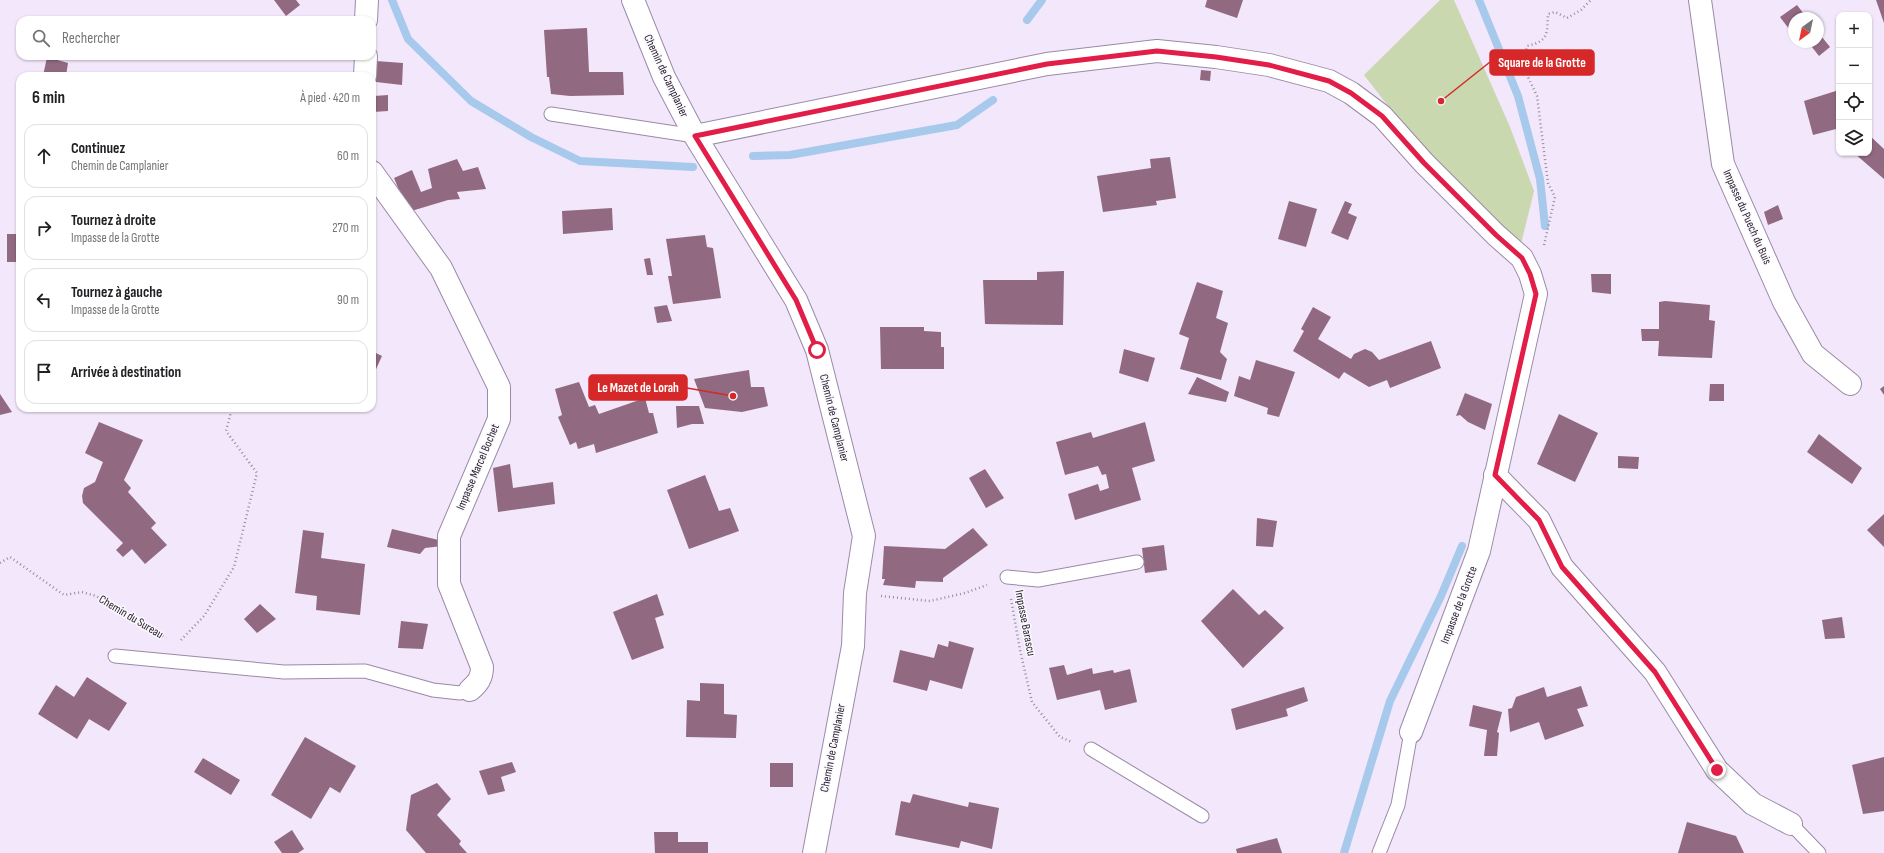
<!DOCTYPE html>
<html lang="fr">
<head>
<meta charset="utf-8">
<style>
	body { margin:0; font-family:"Sofia Sans Condensed",sans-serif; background:#f2f2f2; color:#202124 }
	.controls { position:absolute; right:12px; top:12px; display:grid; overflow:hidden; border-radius:8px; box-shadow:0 1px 3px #0004 }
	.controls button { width:36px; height:36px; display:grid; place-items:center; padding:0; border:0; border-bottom:1px solid #e0e0e0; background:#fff; color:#202124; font:20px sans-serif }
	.compass { position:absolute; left:1788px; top:12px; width:36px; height:36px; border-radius:50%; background:#fff; box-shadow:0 1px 3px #0004; rotate:213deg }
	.stop { position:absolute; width:12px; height:12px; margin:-9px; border:3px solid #e11d48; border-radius:50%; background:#fff }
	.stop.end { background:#e11d48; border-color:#fff; box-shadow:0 1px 4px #0008 }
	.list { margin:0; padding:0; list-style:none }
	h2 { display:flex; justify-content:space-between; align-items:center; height:52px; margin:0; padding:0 16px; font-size:17px }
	h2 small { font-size:13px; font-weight:400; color:#757577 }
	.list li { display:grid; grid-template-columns:26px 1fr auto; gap:12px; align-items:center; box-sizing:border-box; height:64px; margin:0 8px 8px; padding:0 8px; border:1px solid #e0e0e0; border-radius:12px }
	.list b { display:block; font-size:15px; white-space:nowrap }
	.list p { margin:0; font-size:13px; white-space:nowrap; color:#757577 }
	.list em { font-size:13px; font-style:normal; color:#757577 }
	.icon { flex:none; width:22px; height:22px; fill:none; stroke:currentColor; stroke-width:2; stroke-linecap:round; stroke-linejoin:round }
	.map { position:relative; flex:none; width:1884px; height:853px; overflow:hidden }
	.search { position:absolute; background:#fff; box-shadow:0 1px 3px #0004; left:16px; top:16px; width:360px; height:44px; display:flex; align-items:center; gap:10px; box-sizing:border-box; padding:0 14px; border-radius:12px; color:#757577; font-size:15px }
	.panel { position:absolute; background:#fff; box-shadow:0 1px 3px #0004; left:16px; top:72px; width:360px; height:340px; border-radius:12px }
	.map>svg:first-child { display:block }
	.green { fill:#c9d8af }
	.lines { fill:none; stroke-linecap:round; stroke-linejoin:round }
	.stream { stroke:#a7c9ec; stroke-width:8 }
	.building { fill:#916981 }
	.service-casing { stroke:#9a8aa8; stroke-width:15 }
	.minor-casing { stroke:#9a8aa8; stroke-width:24 }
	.path { stroke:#968d9e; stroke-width:2.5; stroke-dasharray:1 3; stroke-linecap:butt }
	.service { stroke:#fff; stroke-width:13 }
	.minor { stroke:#fff; stroke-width:22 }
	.route { stroke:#e11d48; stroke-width:5 }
	.labels { text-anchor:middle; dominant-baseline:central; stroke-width:3; stroke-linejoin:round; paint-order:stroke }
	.street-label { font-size:12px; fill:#2b2531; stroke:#fbf8fe }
	.leader { fill:none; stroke:#d62828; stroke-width:1.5 }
	.callout-dot { fill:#d62828; stroke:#fbf8fe; stroke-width:1.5 }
	.callout { fill:#d62828; stroke:#d62828; stroke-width:1.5 }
	.callout-label { font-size:13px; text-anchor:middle; font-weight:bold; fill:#fff }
</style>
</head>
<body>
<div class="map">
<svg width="1884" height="853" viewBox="0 0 1884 853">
	<rect width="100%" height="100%" fill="#f2e7fb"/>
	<path class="green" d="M 1440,0 L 1454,0 L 1510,127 L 1534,191 L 1520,248 L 1428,157 L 1364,75 Z"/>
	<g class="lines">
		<path class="stream" d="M 392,0 L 408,39 L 471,101 L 531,137 L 580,161 L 693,167
			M 1479,0 L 1518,96 L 1540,179 L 1545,226
			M 1027,20 L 1042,0
			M 753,156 L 790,155 L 957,125 L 993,100
			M 1344,853 L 1390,701 L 1441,596 L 1462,546"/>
	</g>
	<path class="building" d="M 274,0 L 296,0 L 300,5 L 286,16 Z
		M 1207,0 L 1243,0 L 1237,18 L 1205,7 Z
		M 1876,0 L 1884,0 L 1884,23 Z
		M 1797,5 L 1807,18 L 1794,18 L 1794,32 L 1792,33 L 1780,17 Z
		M 587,28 L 589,72 L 623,72 L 624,95 L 570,96 L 551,94 L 549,77 L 547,77 L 544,30 Z
		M 1818,32 L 1830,47 L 1819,56 L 1808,42 L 1818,42 Z
		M 47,57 L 68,63 L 66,76 L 43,76 Z
		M 376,61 L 403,63 L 402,85 L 376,82 Z
		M 1201,70 L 1211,71 L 1210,81 L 1200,80 Z
		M 1839,90 L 1839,134 L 1836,129 L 1813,135 L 1804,101 Z
		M 388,95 L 388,111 L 373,112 L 374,96 Z
		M 1869,135 L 1884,149 L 1884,179 L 1854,153 L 1852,155 L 1851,153 L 1869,153 Z
		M 1170,157 L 1176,198 L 1156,201 L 1157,205 L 1103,212 L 1097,176 L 1151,168 L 1150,159 Z
		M 457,159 L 463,171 L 478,167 L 486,189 L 457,192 L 460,199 L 448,200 L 408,212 L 394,178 L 412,170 L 421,192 L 432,188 L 428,169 Z
		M 1289,201 L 1317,209 L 1306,247 L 1278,239 Z
		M 1345,201 L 1352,204 L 1348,213 L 1357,217 L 1348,240 L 1331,233 Z
		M 1778,205 L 1783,219 L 1768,225 L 1764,212 Z
		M 612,208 L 613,230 L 563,234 L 562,211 Z
		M 16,222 L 20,222 L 20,262 L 7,262 L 7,234 L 17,234 Z
		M 705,235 L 707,247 L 713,248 L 721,298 L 673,304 L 668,276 L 672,276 L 666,239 Z
		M 650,258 L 653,275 L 647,275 L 644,259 Z
		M 1064,271 L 1063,325 L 985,324 L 983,280 L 1037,280 L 1037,272 Z
		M 1591,274 L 1611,274 L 1611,294 L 1592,292 Z
		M 1197,282 L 1223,291 L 1216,318 L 1228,323 L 1220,352 L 1227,359 L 1221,380 L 1180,369 L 1189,338 L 1179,334 Z
		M 1665,301 L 1710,305 L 1709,320 L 1715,321 L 1712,358 L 1658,356 L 1659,341 L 1642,341 L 1641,329 L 1659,329 L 1659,302 Z
		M 667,305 L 672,321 L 657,323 L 654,307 Z
		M 1313,307 L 1331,317 L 1318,339 L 1351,359 L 1354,354 L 1365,349 L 1372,352 L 1379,360 L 1431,341 L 1441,368 L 1390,388 L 1387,380 L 1369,387 L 1344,372 L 1339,379 L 1293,351 L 1304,331 L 1301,329 Z
		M 880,327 L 924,327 L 924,331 L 941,332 L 941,347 L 944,347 L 944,369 L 881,369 Z
		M 1124,349 L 1155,358 L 1148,382 L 1119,373 Z
		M 372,351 L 382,356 L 372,378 Z
		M 1256,360 L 1295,372 L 1279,417 L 1267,414 L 1268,408 L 1234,396 L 1239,376 L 1250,380 Z
		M 749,370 L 751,387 L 764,387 L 768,406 L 742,412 L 705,408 L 694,379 Z
		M 1197,377 L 1229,392 L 1226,402 L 1188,394 Z
		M 579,382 L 589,407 L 595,405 L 599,414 L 645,398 L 649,413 L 653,413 L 658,433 L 596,453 L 594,444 L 578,449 L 576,442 L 570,445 L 558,417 L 562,415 L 555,389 Z
		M 1710,384 L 1724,384 L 1724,401 L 1709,401 Z
		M 1884,386 L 1884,395 L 1880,389 Z
		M 1465,393 L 1492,404 L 1485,430 L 1468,422 L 1460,415 L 1456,416 Z
		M 0,394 L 12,412 L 0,415 Z
		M 676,406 L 699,406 L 704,424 L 692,424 L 677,428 Z
		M 1559,414 L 1598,433 L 1575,482 L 1537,464 Z
		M 99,422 L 143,440 L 124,480 L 131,488 L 128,492 L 156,523 L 151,528 L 167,545 L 145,564 L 132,549 L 123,557 L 116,550 L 123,543 L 83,503 L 82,496 L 84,488 L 95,482 L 103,462 L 85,453 Z
		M 1145,422 L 1155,461 L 1132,468 L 1141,500 L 1075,520 L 1068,494 L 1098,484 L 1100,491 L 1109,488 L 1106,474 L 1102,475 L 1098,466 L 1065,475 L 1056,442 L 1091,432 L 1093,438 Z
		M 1819,434 L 1862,468 L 1852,484 L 1807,452 Z
		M 1618,456 L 1639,457 L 1638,469 L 1618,468 Z
		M 510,464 L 513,488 L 553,482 L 555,504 L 498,512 L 493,468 Z
		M 985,469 L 1004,498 L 986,508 L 969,478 Z
		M 705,475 L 719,511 L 730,508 L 739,531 L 689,549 L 667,490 Z
		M 1884,514 L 1884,547 L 1867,530 Z
		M 1257,518 L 1277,521 L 1273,547 L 1256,546 Z
		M 973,528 L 988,545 L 943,578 L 943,582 L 916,581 L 915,588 L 883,585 L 885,579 L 882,579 L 884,546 L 945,549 Z
		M 392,529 L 443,541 L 442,546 L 425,548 L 420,554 L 387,547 Z
		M 303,530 L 324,533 L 321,558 L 365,564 L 360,615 L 316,610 L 317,596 L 295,593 Z
		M 1164,545 L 1167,570 L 1145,573 L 1142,548 Z
		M 1233,589 L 1259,615 L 1265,610 L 1284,628 L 1243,668 L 1201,621 Z
		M 657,594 L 664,615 L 655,618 L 664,648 L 632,660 L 613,612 Z
		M 260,604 L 276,619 L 257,633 L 244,619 Z
		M 1842,617 L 1845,638 L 1825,639 L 1822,620 Z
		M 401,621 L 428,624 L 423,649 L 398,648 Z
		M 949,641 L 974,648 L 962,689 L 930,680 L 927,691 L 893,682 L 900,650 L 934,658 L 938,644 L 948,647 Z
		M 1064,665 L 1067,675 L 1092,668 L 1093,674 L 1113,670 L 1114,673 L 1130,669 L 1137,702 L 1105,710 L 1100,690 L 1057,700 L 1049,668 Z
		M 87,677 L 127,703 L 109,731 L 89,719 L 77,739 L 38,714 L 56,685 L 74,697 Z
		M 700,683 L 724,684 L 724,714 L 737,715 L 736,738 L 686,737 L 687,700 L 700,701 Z
		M 1581,686 L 1588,706 L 1577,709 L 1584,726 L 1545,740 L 1539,722 L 1510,732 L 1508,709 L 1512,708 L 1516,697 L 1544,687 L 1547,697 Z
		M 1304,687 L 1308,701 L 1286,709 L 1288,716 L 1236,730 L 1231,709 Z
		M 1473,705 L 1502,712 L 1497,732 L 1499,733 L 1497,756 L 1484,756 L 1487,730 L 1469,726 Z
		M 305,737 L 356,766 L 340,793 L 330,787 L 311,819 L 271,795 Z
		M 1884,757 L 1884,811 L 1863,814 L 1852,765 Z
		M 203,758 L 240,780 L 231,795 L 194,772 Z
		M 512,762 L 516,772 L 501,777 L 505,791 L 488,795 L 479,771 Z
		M 770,763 L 793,763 L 793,787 L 770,787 Z
		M 437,783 L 451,799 L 437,815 L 461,841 L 459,844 L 467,853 L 426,853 L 406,830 L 411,795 Z
		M 913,794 L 968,807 L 969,802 L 999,808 L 992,849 L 961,841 L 959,848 L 895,835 L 901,801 L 910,803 Z
		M 1687,822 L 1736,836 L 1744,853 L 1678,853 Z
		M 292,830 L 304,849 L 298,853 L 282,853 L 274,842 Z
		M 654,832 L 678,832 L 678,842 L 708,842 L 708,853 L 655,853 Z
		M 1277,838 L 1282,853 L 1237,853 L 1236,849 Z"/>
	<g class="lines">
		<defs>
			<path id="service" d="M 551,114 L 695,136
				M 1007,577 L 1038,580 L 1137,562
				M 115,656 L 284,672 L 365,671 L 433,690 L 460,693 L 470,690
				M 1091,749 L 1202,816
				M 1791,824 L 1819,853
				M 1379,853 L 1398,805 L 1411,732"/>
			<path id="minor" d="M 633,0 L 664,77 L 695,136 L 796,300 L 817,350 L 864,536 L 855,593 L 853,646 L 814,853
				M 1700,0 L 1723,164 L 1784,302 L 1813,354 L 1850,384
				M 366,20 L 367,0
				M 365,76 L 366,56
				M 695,136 L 1047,64 L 1157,51 L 1216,57 L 1269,65 L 1329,81 L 1351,93 L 1382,116 L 1424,163 L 1496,235 L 1522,258 L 1530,274 L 1536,294 L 1479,551 L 1411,732
				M 372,172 L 441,268 L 499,387 L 499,419 L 449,536 L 449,584 L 482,667 C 482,678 478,683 470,690
				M 1495,475 L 1539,520 L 1562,567 L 1655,672 L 1717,770 L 1753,804 L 1791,824"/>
		</defs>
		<use href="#service" class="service-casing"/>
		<use href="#minor" class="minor-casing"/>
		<path class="path" d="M 1544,245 L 1555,197 L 1548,183 L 1537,96 L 1528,77 L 1533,69 L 1526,52 L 1527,46 C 1549,41 1547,34 1548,14 L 1555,12 L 1567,18 L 1581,10 L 1591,0
			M 0,563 L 10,557 L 64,595 L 82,592 L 96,596 L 166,638
			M 881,596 L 930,601 L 965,593 L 987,585
			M 1011,599 L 1020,650 L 1032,702 L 1060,737 L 1072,742
			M 181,640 L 204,616 L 234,567 L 257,473 L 226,431 L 232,408"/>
		<use href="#service" class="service"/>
		<use href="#minor" class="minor"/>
	</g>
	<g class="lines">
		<path class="route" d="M 817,350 L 796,300 L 695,136 L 1047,64 L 1157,51 L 1216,57 L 1269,65 L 1329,81 L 1351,93 L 1382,116 L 1424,163 L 1496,235 L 1522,258 L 1530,274 L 1536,294 L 1495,475 L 1539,520 L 1562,567 L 1655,672 L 1717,770"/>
	</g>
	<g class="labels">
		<g class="street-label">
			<text transform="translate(666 76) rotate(65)">Chemin de Camplanier</text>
			<text transform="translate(1747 217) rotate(66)">Impasse du Puech du Buis</text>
			<text transform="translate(834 418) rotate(76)">Chemin de Camplanier</text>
			<text transform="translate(478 467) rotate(-67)">Impasse Marcel Bochet</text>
			<text transform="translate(1459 605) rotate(-69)">Impasse de la Grotte</text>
			<text transform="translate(131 617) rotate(31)">Chemin du Sureau</text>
			<text transform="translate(1025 623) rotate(79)">Impasse Barascu</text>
			<text transform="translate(833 748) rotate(-79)">Chemin de Camplanier</text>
		</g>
	</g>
	<path class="leader" d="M1441 101L1490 62M733 396L687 388"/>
	<g class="callout-dot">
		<circle cx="1441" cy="101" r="4"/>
		<circle cx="733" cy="396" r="4"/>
	</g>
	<g class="callout">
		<rect x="1490" y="50" width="104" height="25" rx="4"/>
		<rect x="589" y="375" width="98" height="25" rx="4"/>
	</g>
	<g class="callout-label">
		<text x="1542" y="67">Square de la Grotte</text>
		<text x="638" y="392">Le Mazet de Lorah</text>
	</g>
</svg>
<div class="controls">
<button>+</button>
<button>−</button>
<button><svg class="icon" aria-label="locate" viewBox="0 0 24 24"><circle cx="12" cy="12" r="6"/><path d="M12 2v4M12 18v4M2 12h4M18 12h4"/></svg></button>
<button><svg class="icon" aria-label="layers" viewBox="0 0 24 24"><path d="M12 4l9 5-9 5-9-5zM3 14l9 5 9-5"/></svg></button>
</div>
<svg class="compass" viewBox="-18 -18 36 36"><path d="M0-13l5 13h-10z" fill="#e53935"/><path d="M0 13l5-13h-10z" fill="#757577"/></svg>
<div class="stop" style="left:817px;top:350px"></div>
<div class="stop end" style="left:1717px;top:770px"></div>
<div class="search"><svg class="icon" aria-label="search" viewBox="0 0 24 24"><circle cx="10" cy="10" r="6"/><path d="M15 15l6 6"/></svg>Rechercher</div>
<section class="panel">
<h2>6 min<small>À pied · 420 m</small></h2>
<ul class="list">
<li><svg class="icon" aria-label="ahead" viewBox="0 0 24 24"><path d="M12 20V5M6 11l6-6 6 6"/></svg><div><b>Continuez</b><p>Chemin de Camplanier</p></div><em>60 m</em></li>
<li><svg class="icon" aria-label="right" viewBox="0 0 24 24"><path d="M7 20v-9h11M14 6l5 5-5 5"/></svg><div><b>Tournez à droite</b><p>Impasse de la Grotte</p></div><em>270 m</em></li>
<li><svg class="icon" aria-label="left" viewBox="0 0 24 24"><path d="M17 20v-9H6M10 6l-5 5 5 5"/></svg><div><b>Tournez à gauche</b><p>Impasse de la Grotte</p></div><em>90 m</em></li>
<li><svg class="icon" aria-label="arrive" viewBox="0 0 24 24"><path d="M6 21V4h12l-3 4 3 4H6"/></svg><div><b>Arrivée à destination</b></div></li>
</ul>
</section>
</div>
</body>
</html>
